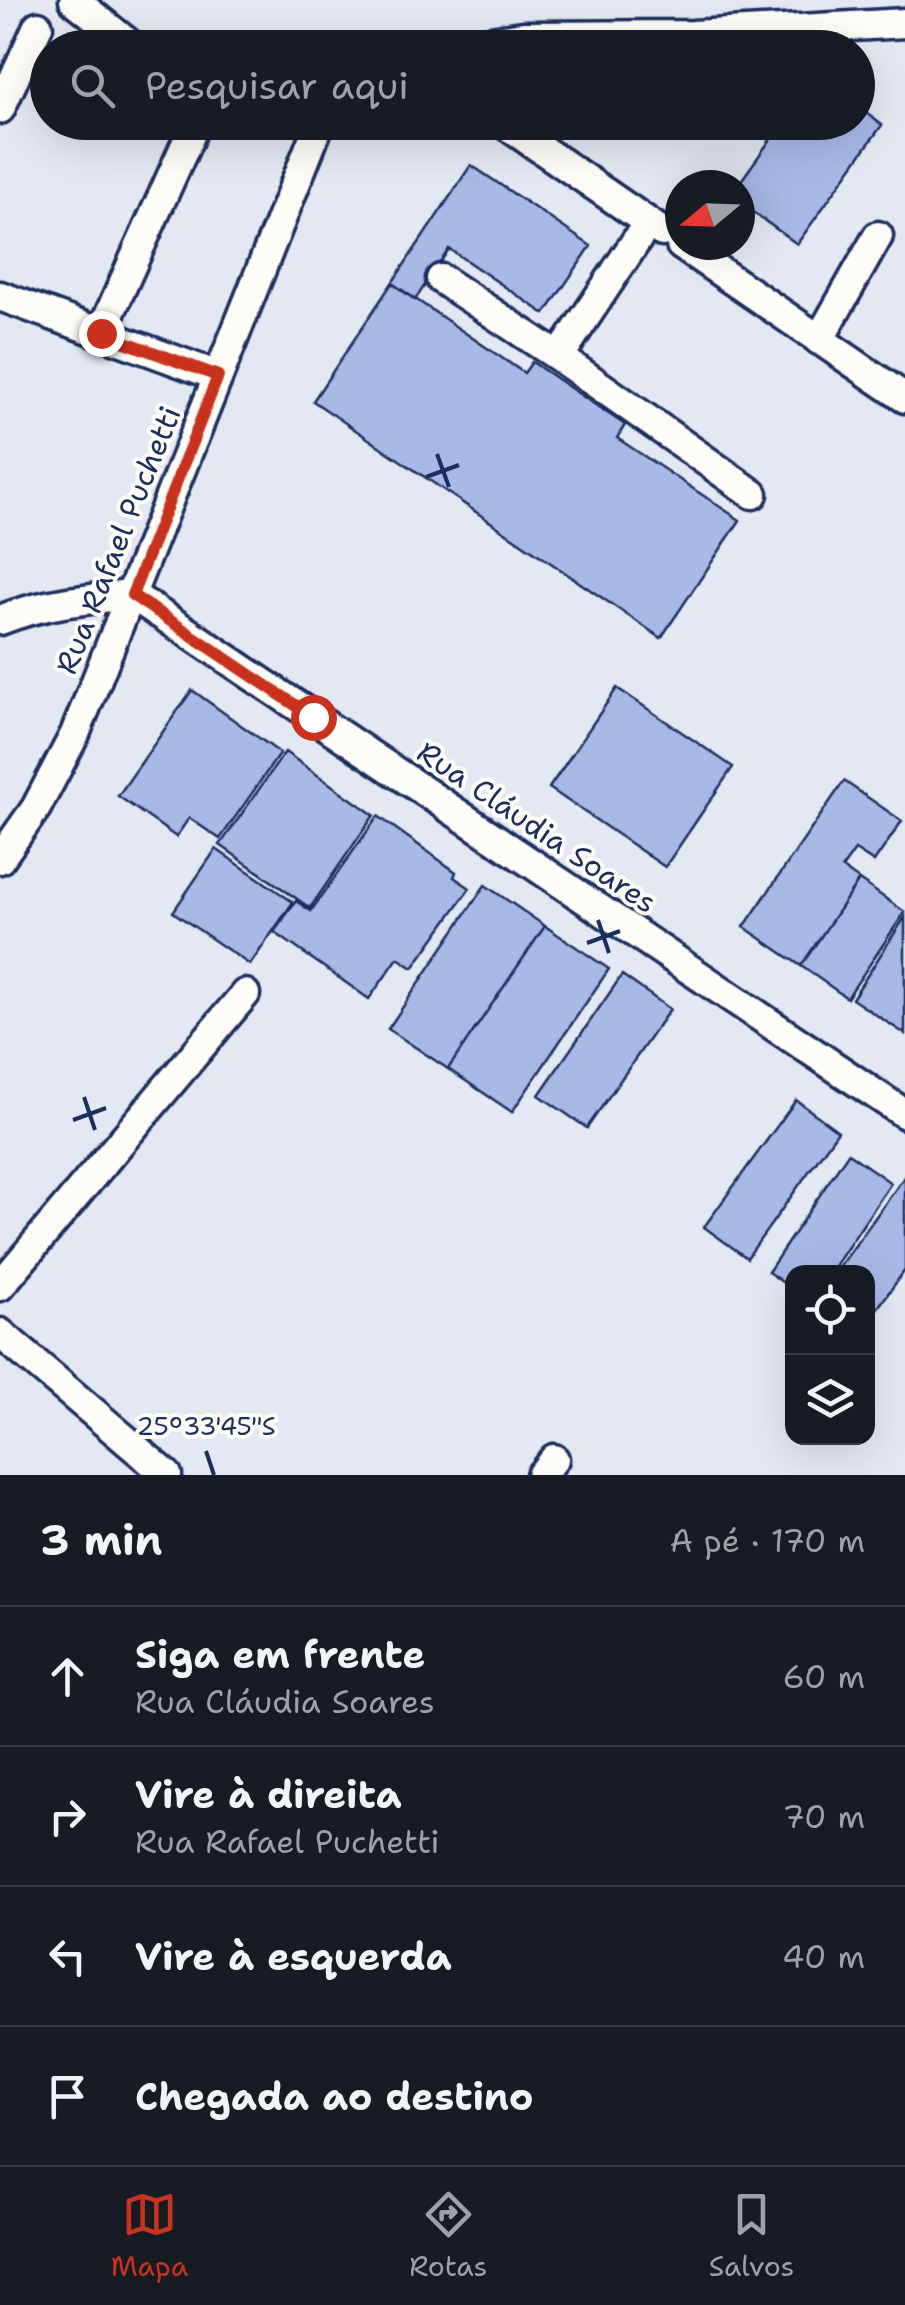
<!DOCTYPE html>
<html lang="pt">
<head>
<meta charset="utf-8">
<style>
	body { margin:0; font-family:"Shantell Sans",sans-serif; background:#20242c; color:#f1f3f6 }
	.controls { position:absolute; right:30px; bottom:30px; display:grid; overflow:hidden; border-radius:20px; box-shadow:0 10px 40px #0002 }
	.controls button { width:90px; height:90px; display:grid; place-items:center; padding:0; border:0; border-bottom:2px solid #363941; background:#171b24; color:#f1f3f6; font:50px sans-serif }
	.compass { position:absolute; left:665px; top:170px; width:90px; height:90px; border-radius:50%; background:#171b24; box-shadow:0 10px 40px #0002; rotate:251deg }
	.stop { position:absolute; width:30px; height:30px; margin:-22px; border:8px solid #c8321e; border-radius:50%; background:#fff }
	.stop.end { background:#c8321e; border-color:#fff; box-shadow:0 2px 10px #0008 }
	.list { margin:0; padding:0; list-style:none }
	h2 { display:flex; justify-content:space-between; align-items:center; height:130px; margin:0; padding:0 40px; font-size:42px }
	h2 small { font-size:32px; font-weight:400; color:#9ea1a6 }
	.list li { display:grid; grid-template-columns:65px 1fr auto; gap:30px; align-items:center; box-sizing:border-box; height:140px; padding:0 40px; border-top:2px solid #363941 }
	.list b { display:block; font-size:38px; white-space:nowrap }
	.list p { margin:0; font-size:32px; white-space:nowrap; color:#9ea1a6 }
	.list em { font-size:32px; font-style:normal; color:#9ea1a6 }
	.icon { flex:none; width:55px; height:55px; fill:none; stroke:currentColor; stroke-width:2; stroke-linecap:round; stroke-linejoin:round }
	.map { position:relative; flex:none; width:905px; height:1475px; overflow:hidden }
	.search { position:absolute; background:#171b24; box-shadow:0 10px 40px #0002; left:30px; right:30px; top:30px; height:110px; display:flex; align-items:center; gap:25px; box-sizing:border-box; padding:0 35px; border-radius:55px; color:#9ea1a6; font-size:38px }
	.sheet { height:690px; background:#171b24 }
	nav { display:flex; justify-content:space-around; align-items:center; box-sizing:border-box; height:140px; border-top:2px solid #363941; background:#171b24; font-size:28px; color:#9ea1a6 }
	nav a { display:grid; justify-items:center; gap:5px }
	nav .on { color:#c8321e }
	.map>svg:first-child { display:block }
	.building { fill:#a8b9e8; stroke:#1b2f5e; stroke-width:2.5 }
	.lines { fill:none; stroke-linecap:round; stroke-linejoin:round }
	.minor-casing { stroke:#1b2f5e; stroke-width:35 }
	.minor { stroke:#fdfcf7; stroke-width:28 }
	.route { stroke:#c8321e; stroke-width:12 }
	.ticks { fill:none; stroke:#1b2f5e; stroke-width:4 }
	.labels { text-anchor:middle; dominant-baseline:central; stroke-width:8; stroke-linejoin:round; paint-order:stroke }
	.street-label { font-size:30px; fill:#1b2f5e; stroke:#fdfcf7 }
	.ticks-label { font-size:25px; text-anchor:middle; fill:#1b2f5e; stroke:#fdfcf7; stroke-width:8; stroke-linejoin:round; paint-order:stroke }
</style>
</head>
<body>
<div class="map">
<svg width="905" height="1475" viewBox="0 0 905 1475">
	<rect width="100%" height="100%" fill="#e4e8f2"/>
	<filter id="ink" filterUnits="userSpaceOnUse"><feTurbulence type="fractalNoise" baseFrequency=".01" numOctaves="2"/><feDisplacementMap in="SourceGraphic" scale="20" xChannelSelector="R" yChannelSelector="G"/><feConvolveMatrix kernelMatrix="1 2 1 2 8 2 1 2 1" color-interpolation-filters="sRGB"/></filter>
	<g filter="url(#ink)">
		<path class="building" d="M 858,107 L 882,125 L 797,244 L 740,203 L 740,185 L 738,185 L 783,122 L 858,122 Z
			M 471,165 L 591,246 L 545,314 L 449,249 L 415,300 L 392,283 Z
			M 392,283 L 524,373 L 532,362 L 625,425 L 617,438 L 740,520 L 661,638 L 313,401 Z
			M 617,688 L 733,767 L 665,867 L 549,788 Z
			M 192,690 L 280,753 L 220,839 L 189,818 L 176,837 L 118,796 Z
			M 285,752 L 374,815 L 310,908 L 220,845 Z
			M 844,781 L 902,821 L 874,862 L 855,850 L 842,868 L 859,880 L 801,966 L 744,927 Z
			M 378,816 L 456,872 L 454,877 L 470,888 L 413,968 L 398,958 L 369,999 L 274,932 L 296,901 L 311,911 Z
			M 216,849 L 293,902 L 250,965 L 173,912 Z
			M 859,880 L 905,912 L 847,998 L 801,966 Z
			M 485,885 L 545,926 L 448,1069 L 388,1029 Z
			M 905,917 L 905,1034 L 852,999 Z
			M 545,926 L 609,969 L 512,1112 L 448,1069 Z
			M 622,975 L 670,1009 L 587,1128 L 539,1095 Z
			M 796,1100 L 838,1131 L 747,1258 L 704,1227 Z
			M 848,1153 L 891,1183 L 831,1272 L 792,1272 L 792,1289 L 768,1272 Z
			M 905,1176 L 905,1270 L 877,1309 L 868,1302 L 868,1272 L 836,1272 Z"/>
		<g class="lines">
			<defs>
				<path id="minor" d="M 74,0 L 134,48
					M 446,48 L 523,36 L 693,35 L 905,23
					M 0,109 L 38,26
					M 502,122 L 662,232
					M 648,223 L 559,357 L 753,494
					M 681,245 L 905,398
					M 441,279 L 559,357
					M 0,296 L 218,376
					M 101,333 L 196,122
					M 819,340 L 878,236
					M 0,620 C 42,603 87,599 132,595 L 905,1114
					M 0,859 L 36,808 L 75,734 L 320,122
					M 0,1286 L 245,994
					M 0,1333 L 167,1475
					M 541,1475 L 554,1459"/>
			</defs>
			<use href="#minor" class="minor-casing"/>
			<use href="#minor" class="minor"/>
		</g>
	</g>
	<g class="lines" filter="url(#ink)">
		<path class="route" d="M 101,333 L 218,376 L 132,595 L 313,717"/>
	</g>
	<path class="ticks" d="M 437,454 L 449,487M 426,477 L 459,465M 598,920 L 609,953M 587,943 L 620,931M 84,1097 L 95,1130M 73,1120 L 106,1108M 206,1451 L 214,1475"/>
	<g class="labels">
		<g class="street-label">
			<text transform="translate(118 540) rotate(-68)">Rua Rafael Puchetti</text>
			<text transform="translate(537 827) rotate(34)">Rua Cláudia Soares</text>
		</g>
	</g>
	<g class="ticks-label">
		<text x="206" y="1435">25°33'45"S</text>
	</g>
</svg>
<div class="controls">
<button><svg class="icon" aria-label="locate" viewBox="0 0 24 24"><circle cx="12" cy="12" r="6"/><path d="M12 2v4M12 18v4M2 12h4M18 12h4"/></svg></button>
<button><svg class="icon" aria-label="layers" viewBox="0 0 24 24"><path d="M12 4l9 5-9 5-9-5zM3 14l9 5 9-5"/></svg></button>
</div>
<svg class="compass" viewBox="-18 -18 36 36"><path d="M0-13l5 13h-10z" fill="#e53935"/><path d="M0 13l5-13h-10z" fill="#9ea1a6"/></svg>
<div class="stop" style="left:313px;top:717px"></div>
<div class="stop end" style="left:101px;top:333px"></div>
<div class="search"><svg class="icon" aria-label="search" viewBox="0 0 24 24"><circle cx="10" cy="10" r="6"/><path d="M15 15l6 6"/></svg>Pesquisar aqui</div>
</div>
<section class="sheet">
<h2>3 min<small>A pé · 170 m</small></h2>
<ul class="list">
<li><svg class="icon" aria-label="ahead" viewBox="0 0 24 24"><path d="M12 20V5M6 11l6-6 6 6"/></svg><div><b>Siga em frente</b><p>Rua Cláudia Soares</p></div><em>60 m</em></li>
<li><svg class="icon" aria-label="right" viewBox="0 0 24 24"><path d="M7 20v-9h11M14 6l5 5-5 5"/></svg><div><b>Vire à direita</b><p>Rua Rafael Puchetti</p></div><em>70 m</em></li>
<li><svg class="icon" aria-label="left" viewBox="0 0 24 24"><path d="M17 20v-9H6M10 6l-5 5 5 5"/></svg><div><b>Vire à esquerda</b></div><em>40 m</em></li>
<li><svg class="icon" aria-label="arrive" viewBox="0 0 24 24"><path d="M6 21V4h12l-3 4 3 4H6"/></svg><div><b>Chegada ao destino</b></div></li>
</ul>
</section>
<nav>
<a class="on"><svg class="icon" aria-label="map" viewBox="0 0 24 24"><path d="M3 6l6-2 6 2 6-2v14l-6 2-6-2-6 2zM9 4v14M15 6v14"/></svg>Mapa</a>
<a><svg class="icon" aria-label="directions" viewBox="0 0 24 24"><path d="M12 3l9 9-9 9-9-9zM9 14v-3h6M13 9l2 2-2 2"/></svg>Rotas</a>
<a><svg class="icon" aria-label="saved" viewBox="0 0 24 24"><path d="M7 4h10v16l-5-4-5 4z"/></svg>Salvos</a>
</nav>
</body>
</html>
